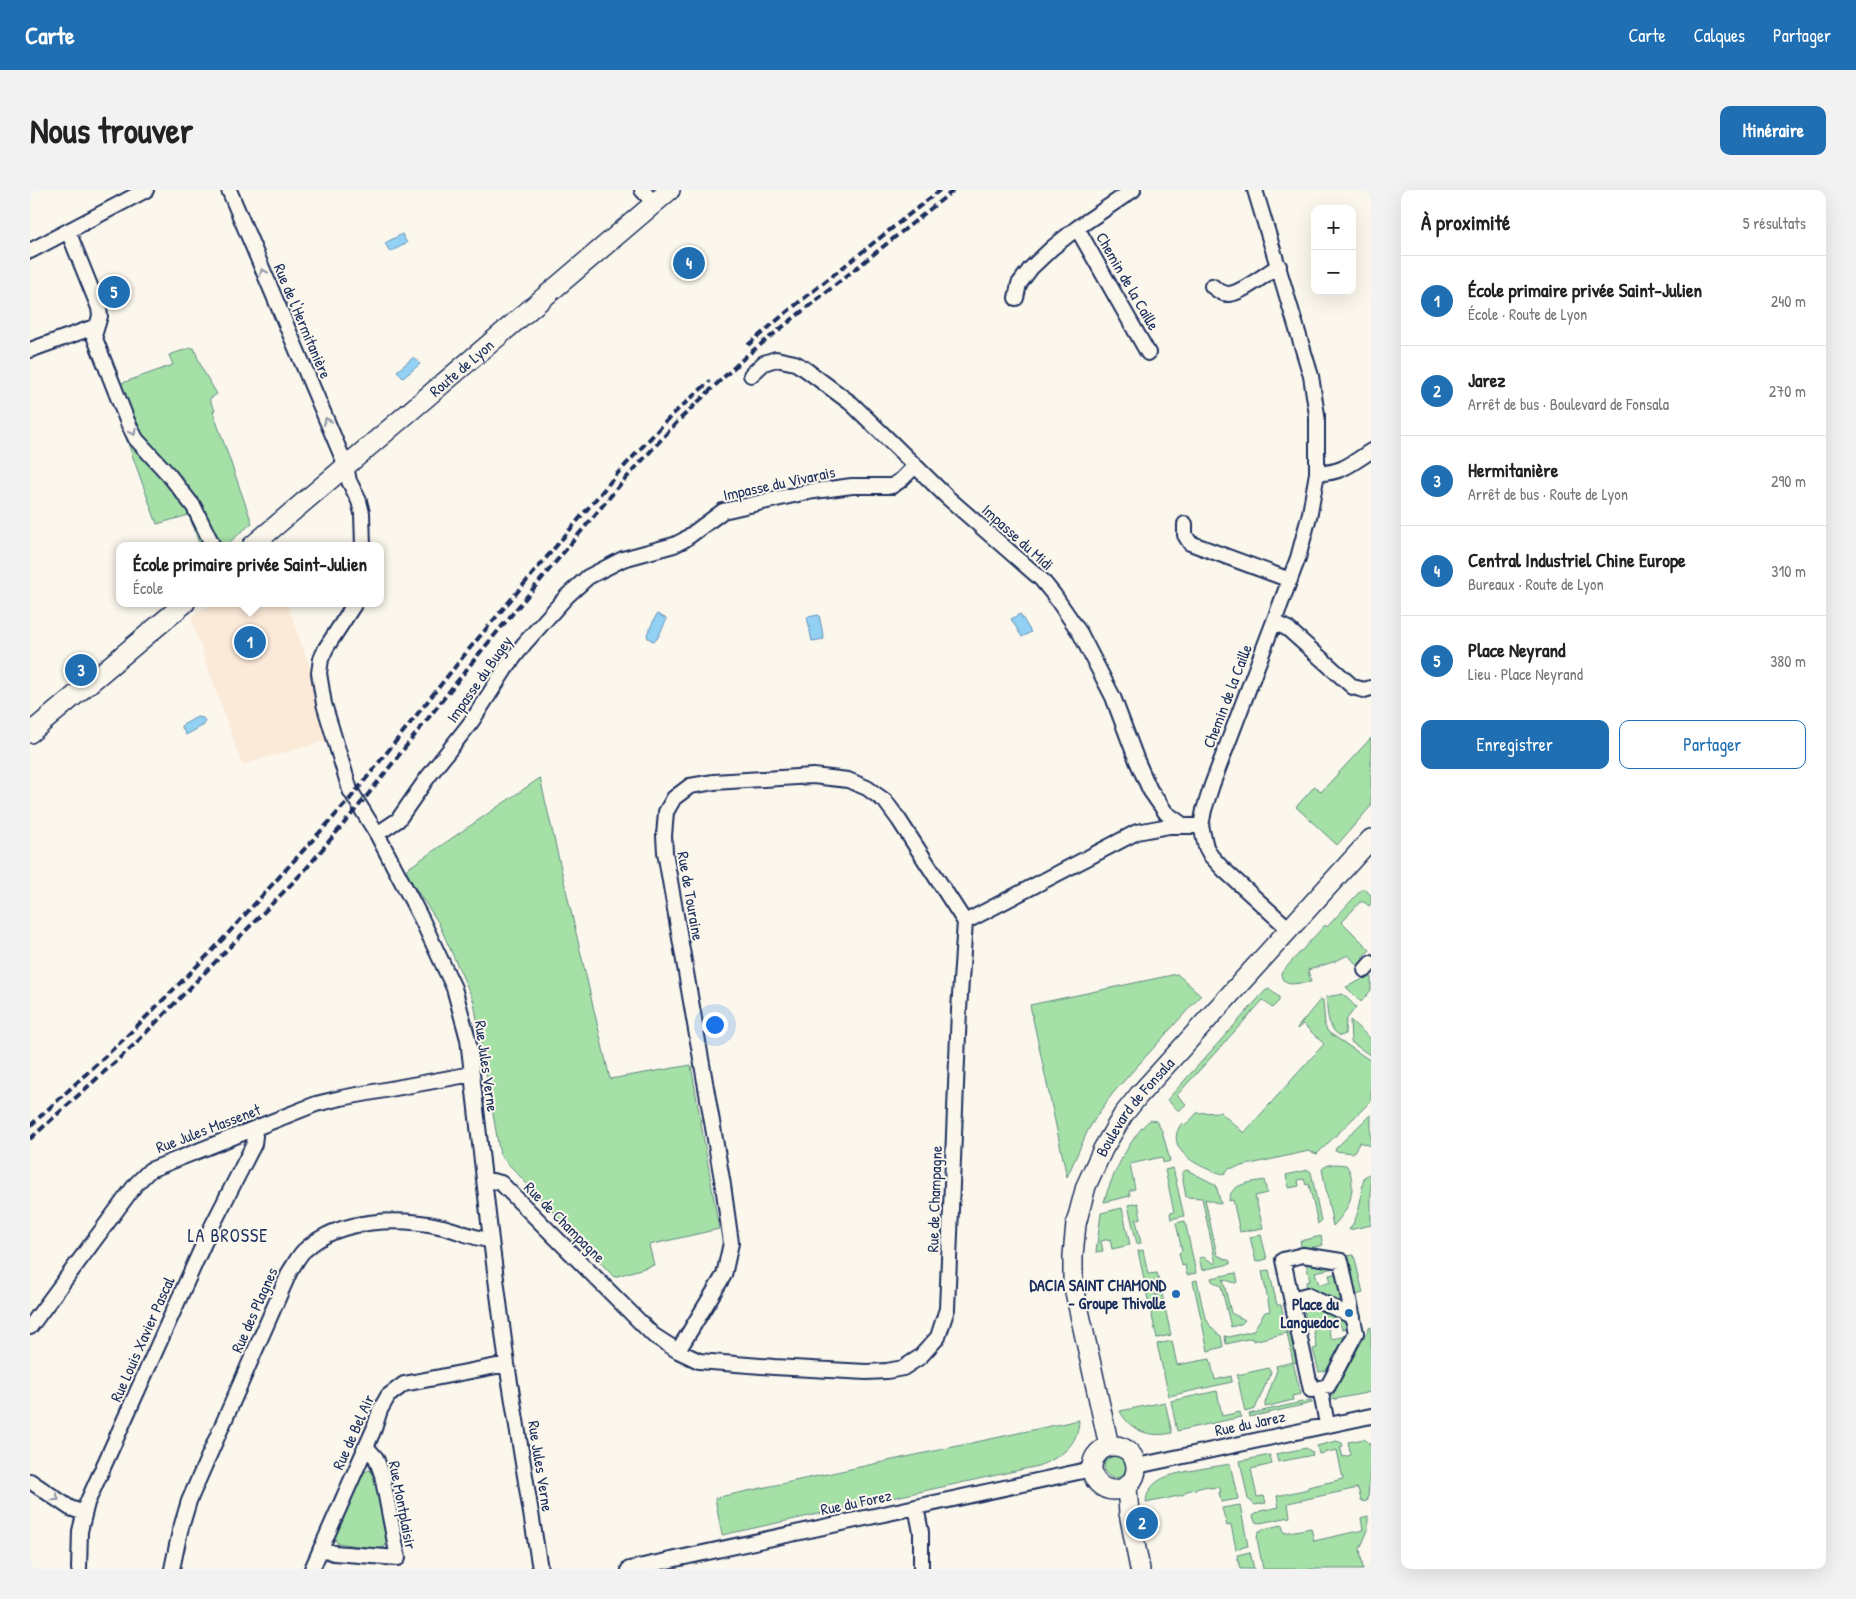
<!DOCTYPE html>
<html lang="fr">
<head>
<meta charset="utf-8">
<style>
	body { margin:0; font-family:"Patrick Hand",sans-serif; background:#f2f2f2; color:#222 }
	.controls { position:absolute; right:15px; top:15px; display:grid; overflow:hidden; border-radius:10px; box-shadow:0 5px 20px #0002 }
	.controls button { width:45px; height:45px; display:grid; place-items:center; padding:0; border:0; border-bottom:1px solid #e0e0e0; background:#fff; color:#222; font:25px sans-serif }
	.you { position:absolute; left:684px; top:834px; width:18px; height:18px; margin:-12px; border:4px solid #fff; border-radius:50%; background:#1a73e8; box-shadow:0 0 0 8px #1a73e833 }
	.badge { display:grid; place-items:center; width:32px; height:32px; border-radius:50%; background:#1f6fb2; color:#fff; font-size:16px; font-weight:700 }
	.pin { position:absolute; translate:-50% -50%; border:2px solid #fff; box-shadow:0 1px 5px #0006 }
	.popup { position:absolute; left:86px; top:352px; width:268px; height:65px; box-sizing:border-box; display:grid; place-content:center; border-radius:10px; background:#fff; filter:drop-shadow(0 1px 4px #0005); font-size:16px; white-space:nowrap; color:#767676 }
	.popup b { font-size:19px; color:#222 }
	.popup::after { content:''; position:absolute; left:50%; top:100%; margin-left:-10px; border:10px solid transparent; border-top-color:#fff }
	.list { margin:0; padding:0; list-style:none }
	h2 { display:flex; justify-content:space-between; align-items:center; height:65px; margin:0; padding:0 20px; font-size:21px }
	h2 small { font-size:16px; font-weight:400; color:#767676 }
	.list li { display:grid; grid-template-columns:32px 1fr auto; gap:15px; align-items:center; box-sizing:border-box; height:90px; padding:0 20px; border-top:1px solid #e0e0e0 }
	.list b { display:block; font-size:19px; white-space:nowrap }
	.list p { margin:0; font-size:16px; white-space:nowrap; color:#767676 }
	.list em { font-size:16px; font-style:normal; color:#767676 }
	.actions { display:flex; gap:10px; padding:15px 20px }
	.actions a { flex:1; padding:11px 0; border:1px solid #1f6fb2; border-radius:10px; text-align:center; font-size:18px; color:#1f6fb2 }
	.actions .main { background:#1f6fb2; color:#fff }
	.map { position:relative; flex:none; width:1341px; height:1379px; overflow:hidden; border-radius:10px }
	header { display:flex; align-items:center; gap:30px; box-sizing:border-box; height:70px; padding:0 25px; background:#1f6fb2; color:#fff }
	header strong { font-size:24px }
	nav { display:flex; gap:28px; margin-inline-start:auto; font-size:18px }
	.intro { display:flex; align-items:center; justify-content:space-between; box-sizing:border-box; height:120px; padding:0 30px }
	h1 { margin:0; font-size:35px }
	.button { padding:12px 22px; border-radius:10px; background:#1f6fb2; color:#fff; font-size:18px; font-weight:700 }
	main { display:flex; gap:30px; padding:0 30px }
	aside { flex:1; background:#fff; border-radius:10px; box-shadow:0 5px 20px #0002 }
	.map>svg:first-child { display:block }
	.built { fill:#fcead9 }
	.green { fill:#a5e1a7; stroke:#608882 }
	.water { fill:#92d1f3; stroke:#6290b7 }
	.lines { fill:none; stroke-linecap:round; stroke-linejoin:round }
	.street-casing { stroke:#1b2f5e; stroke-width:18 }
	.secondary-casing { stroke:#1b2f5e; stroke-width:22 }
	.street { stroke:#fbf7ec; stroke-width:14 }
	.secondary { stroke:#fbf7ec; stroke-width:19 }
	.rail { stroke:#1b2f5e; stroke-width:4; stroke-dasharray:8 4; stroke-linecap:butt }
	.oneway { stroke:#8b93a5 }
	.poi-dot { fill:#1f6fb2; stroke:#fbf7ec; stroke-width:2 }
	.labels { text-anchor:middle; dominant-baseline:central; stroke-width:4; stroke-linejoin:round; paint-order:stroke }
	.street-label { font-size:16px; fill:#1b2f5e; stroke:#fbf7ec }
	.poi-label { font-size:16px; font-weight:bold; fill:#1b2f5e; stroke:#fbf7ec; text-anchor:end }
	.neighbourhood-label { font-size:18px; letter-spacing:1px; fill:#1b2f5e; stroke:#fbf7ec }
</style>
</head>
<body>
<header>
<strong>Carte</strong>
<nav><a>Carte</a><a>Calques</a><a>Partager</a></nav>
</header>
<div class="intro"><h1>Nous trouver</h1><a class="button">Itinéraire</a></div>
<main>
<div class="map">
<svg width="1341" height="1379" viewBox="0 0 1341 1379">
	<rect width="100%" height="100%" fill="#fbf7ec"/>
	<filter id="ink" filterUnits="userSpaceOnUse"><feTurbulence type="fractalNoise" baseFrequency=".02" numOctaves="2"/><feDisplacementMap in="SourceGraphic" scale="10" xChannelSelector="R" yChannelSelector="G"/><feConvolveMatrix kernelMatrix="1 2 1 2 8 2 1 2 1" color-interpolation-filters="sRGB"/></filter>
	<g filter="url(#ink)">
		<path class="built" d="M 180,413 L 257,413 L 279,475 L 296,551 L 212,575 L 161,429 Z"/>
		<path class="green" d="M 160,158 L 164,158 L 172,179 L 187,204 L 179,209 L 185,220 L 183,222 L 222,333 L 195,356 L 170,356 L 159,325 L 127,334 L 78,198 L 143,175 L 139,165 Z
			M 1341,548 L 1341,616 L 1307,655 L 1266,617 L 1285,596 L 1291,602 Z
			M 510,588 L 580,889 L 661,875 L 689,1039 L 619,1055 L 624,1075 L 584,1087 L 470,965 L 444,812 L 408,732 L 374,681 Z
			M 1333,698 L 1341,705 L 1341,714 L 1339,716 L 1334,712 L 1330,712 L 1312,732 L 1340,760 L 1332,767 L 1336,771 L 1331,776 L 1328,776 L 1318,765 L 1303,772 L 1278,780 L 1281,792 L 1261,794 L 1253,790 L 1251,785 L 1252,782 L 1295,735 L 1297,737 Z
			M 1341,780 L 1341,800 L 1331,812 L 1316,797 L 1331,790 Z
			M 1147,784 L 1171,805 L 1083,903 L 1070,921 L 1058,940 L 1037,987 L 1000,815 Z
			M 1239,799 L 1249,807 L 1249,811 L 1242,818 L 1233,810 L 1147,905 L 1156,914 L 1149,921 L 1137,910 L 1235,801 Z
			M 1313,804 L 1326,817 L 1316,830 L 1315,844 L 1311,846 C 1296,839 1298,821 1296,807 Z
			M 1290,810 L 1293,810 L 1295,836 L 1298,842 L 1341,871 L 1341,911 L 1287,964 L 1279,961 L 1198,979 L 1194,984 C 1173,980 1131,960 1152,933 L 1155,936 L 1167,923 L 1190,922 L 1214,943 L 1294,854 L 1273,834 L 1267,839 L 1267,838 Z
			M 1320,830 L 1341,849 L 1341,866 L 1321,852 Z
			M 1341,924 L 1341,956 L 1330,952 L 1323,963 L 1305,961 L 1306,958 Z
			M 1120,930 L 1126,931 L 1132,941 L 1140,971 L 1133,973 L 1132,967 L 1100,974 L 1105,999 L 1099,1001 L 1100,1006 L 1074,1012 C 1080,989 1101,945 1120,930 Z
			M 1305,974 L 1316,975 C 1325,986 1323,1008 1316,1019 C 1313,1025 1308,1031 1303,1036 L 1292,979 L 1298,975 Z
			M 1143,978 L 1154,1026 L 1141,1029 L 1140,1023 L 1144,1022 L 1135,980 Z
			M 1157,980 L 1186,995 L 1191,1014 L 1175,1009 L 1187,1065 L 1200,1071 L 1200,1074 L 1172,1080 L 1169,1068 L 1173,1067 L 1186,1074 L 1172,1008 L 1156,1007 L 1152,985 L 1152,982 Z
			M 1278,980 L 1281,982 L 1291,1031 L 1288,1034 L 1279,994 L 1276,995 L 1274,989 L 1268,990 L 1269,996 L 1259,998 L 1256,985 Z
			M 1341,983 L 1341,1035 L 1319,1040 C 1332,1021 1330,1008 1334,987 Z
			M 1234,990 L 1237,1003 L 1225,1006 L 1233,1038 L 1210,1042 L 1203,1010 L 1199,1011 C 1200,993 1220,993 1234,990 Z
			M 1108,1013 L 1111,1028 L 1106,1030 L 1111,1053 L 1107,1054 L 1098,1015 Z
			M 1092,1018 L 1100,1055 L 1082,1059 L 1080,1049 L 1071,1051 L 1073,1061 L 1066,1062 L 1071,1023 Z
			M 1155,1031 L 1166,1083 L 1157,1085 L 1155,1075 L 1152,1076 L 1149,1063 L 1152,1061 L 1146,1033 Z
			M 1231,1045 L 1237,1069 L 1226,1072 L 1220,1047 Z
			M 1291,1046 L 1293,1055 L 1272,1060 L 1270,1051 Z
			M 1113,1060 L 1118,1084 L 1127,1083 L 1129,1091 L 1115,1094 L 1108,1061 Z
			M 1324,1065 L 1333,1103 L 1326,1105 L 1317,1066 Z
			M 1276,1072 L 1303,1074 L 1304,1078 L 1285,1082 L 1289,1095 L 1301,1092 L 1299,1085 L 1308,1083 L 1313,1108 L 1310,1109 L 1311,1114 L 1308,1115 L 1277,1100 L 1276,1092 L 1280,1091 Z
			M 1239,1080 L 1247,1115 L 1251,1115 L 1257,1143 L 1263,1142 L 1269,1171 L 1263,1173 L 1271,1204 L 1262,1206 L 1263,1210 L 1235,1217 L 1235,1213 L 1247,1180 L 1246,1176 L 1263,1172 L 1257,1143 L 1223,1151 L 1222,1148 L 1196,1154 L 1195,1146 L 1199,1147 L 1223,1141 L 1235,1122 L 1240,1121 L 1232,1081 Z
			M 1206,1083 L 1208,1092 L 1205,1093 L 1193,1089 L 1201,1123 L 1215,1130 L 1211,1134 L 1201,1137 L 1191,1096 L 1182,1091 L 1181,1088 Z
			M 1167,1090 C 1172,1110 1172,1135 1191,1146 L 1193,1157 L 1178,1161 L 1163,1091 Z
			M 1124,1100 L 1125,1105 L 1132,1104 L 1141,1145 L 1127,1148 L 1116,1101 Z
			M 1281,1113 L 1316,1131 L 1318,1138 L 1312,1139 L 1310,1134 L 1298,1137 L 1301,1149 L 1313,1147 L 1313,1145 L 1317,1144 L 1318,1150 L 1302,1179 L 1289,1182 L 1283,1159 L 1287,1158 L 1282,1132 L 1277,1133 L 1273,1115 Z
			M 1341,1137 L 1341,1202 L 1301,1210 L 1300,1206 L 1303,1205 L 1339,1138 Z
			M 1142,1151 L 1147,1175 L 1180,1169 L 1185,1190 L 1201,1186 L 1202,1192 L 1139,1206 L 1127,1154 Z
			M 1239,1178 L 1241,1182 L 1225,1219 L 1215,1222 L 1207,1185 Z
			M 1187,1201 L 1192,1226 L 1210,1222 L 1211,1227 L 1147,1241 L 1141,1211 Z
			M 1281,1210 L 1282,1213 L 1220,1227 L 1219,1224 Z
			M 1135,1212 L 1142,1243 C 1120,1248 1100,1241 1090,1221 Z
			M 1049,1230 C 1048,1256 1031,1267 1008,1276 L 692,1345 L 685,1308 Z
			M 1334,1249 L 1339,1253 L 1341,1259 L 1338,1309 L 1335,1312 L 1331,1310 L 1328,1298 L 1258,1313 L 1260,1327 L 1230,1333 L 1225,1332 L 1223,1326 L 1230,1321 L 1249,1317 L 1247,1306 L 1278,1299 L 1278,1297 L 1313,1289 L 1307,1260 L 1289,1264 L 1287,1256 L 1306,1251 L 1312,1253 L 1313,1256 L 1310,1257 L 1313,1267 L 1321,1265 L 1318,1252 Z
			M 1276,1258 L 1282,1262 L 1283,1265 L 1248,1272 L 1246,1264 Z
			M 1240,1265 L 1242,1274 L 1221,1279 L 1227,1307 L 1234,1306 L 1236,1313 L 1225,1315 L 1218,1309 L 1210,1271 Z
			M1074 1277a11 11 0 1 1 22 0a11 11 0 1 1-22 0Z
			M 1200,1274 L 1208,1309 L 1191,1312 L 1189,1302 L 1191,1302 L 1190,1298 L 1187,1297 L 1179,1298 L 1178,1296 L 1157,1301 L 1153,1305 L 1116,1313 C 1116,1304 1121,1295 1130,1290 C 1142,1282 1184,1277 1200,1274 Z
			M 339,1280 L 343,1282 L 346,1287 L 357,1350 L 355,1357 L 347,1359 L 307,1353 L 304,1347 L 330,1284 Z
			M 1210,1315 L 1218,1356 L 1206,1359 L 1201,1335 L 1197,1336 L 1192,1318 Z
			M 1338,1326 L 1338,1340 L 1330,1359 L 1333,1379 L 1233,1379 L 1227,1349 L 1228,1342 L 1233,1339 L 1252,1335 L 1254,1343 L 1281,1338 L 1284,1351 L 1333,1340 L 1331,1328 Z
			M 1220,1362 L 1224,1379 L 1210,1379 L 1207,1365 Z"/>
		<path class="water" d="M 372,44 L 377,53 L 360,62 L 355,53 Z
			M 384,167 L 390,174 L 373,188 L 367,181 Z
			M 627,424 L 637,429 L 627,449 L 623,451 L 618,448 L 617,444 Z
			M 990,424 L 1001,442 L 992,447 L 981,429 Z
			M 789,425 L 794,449 L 782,451 L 777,427 Z
			M 167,527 L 173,528 L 175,531 L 174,535 L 156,545 L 151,536 Z"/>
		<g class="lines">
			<defs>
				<path id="street" d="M 199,0 L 316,276 L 319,291 L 329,311 L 332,323 L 333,356
					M 612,0 L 624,13
					M 1225,0 L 1281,186 L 1287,225 L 1287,283 L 1280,323 L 1268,368 L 1182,595 L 1174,620 L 1171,636 L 1176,657 L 1181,666 L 1193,679 L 1259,739
					M 1047,38 L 1118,163
					M 38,41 L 69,118 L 70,126 L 64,146 L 98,233 L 106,249 L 139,285 L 164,317 L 183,356
					M 0,61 L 116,0
					M 1182,96 C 1187,100 1192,104 1199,104 C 1213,103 1236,83 1249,76
					M 986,108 L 989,94 L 1001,78 L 1022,58 L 1047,38 L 1103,0
					M 0,160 L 67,136
					M 721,185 L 734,173 L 746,169 L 765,173 L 775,179 L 822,214 L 917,307 L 1011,389 L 1024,405 L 1050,443 L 1083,507 L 1107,571 L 1120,600 L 1136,623 L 1153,635
					M 1287,283 C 1311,284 1322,273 1341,261
					M 1155,334 L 1155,345 L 1160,353 L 1260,390
					M 325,413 L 296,458 L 291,469 L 289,483 L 294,514 L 320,600 L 347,644 L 392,730 L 424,798 L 438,849 L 461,1050 L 477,1174 L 510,1379
					M 1245,432 L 1258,439 L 1323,497 L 1334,500 L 1341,498
					M 347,644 L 368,630 L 398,587 L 442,531 L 476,478 L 494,454 L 537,406 L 558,387 L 593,369 L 644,355 L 654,350 L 693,321 L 777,302 L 822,296 L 862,296 L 871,290 L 885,276
					M 1335,780 L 1341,773
					M 454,989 L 471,993 L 623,1145 L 648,1161 L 669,1171 L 744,1177 L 836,1182 L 857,1181 L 873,1178 L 890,1167 L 908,1147 L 917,1119 L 929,820 L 935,732 L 1107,642 L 1139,636 L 1171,636
					M 1273,1065 L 1311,1071 L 1326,1143 L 1298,1196 L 1281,1200 L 1253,1070 Z
					M 1262,1109 L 1277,1105 L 1323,1127
					M 0,1137 L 106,994 L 120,980 L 286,914 L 311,908 L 442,884
					M 648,1161 L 694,1085 L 701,1053 L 693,995 L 635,662 L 634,646 L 636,622 L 644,608 L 660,596 L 684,592 L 783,586 L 818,590 L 837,598 L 855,611 L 869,630 L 935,732
					M 1290,1198 L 1297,1234
					M 1107,1276 L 1341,1226
					M 0,1291 L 40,1318 L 54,1323
					M 886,1317 L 891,1342 L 891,1379
					M 291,1358 L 304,1363 L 368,1368 L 352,1285 L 346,1268 L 340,1261 L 334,1259
					M 49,1379 L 50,1341 L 57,1313 L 179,1042 L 224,954 L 225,946 L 223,940
					M 142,1379 L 150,1341 L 159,1311 L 260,1081 C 265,1074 269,1064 276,1059 C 310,1028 370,1027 413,1037 C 426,1040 449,1050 461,1050
					M 282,1379 L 344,1239 L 350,1220 L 358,1206 L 374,1194 L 477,1174
					M 599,1379 L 1062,1279"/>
				<g id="secondary">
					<path id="s1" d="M 222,356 L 640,0"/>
					<path d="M 0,543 L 155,413"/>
					<circle cx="1084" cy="1278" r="22"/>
					<path id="s2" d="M 1079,1256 L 1043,1093 L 1043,1065 L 1046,1034 L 1056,996 L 1073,959 L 1093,925 L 1109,905 L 1341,649"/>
					<path d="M 1097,1297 L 1099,1323 L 1110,1379"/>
				</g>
			</defs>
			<use href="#street" class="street-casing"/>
			<use href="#secondary" class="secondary-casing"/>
			<use href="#street" class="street"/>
			<use href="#secondary" class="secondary"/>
			<path class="rail" d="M 718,155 L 758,121 L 910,0
				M 0,936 L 97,846 L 182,761 L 319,610 L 440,458 L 587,284 L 642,225 L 680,191
				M 0,949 L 105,854 L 275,680 L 336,607 L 448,465 L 589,296 L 648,231 L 715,167 L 924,0"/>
		</g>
		<defs><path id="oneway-chevron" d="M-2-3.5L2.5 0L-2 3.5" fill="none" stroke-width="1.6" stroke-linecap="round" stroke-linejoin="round" transform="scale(1.25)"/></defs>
		<g class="oneway">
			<use href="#oneway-chevron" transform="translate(233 82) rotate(-113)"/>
			<use href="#oneway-chevron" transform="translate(297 231) rotate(-113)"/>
			<use href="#oneway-chevron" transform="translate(103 242) rotate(62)"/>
			<use href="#oneway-chevron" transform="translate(26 1308) rotate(34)"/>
		</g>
	</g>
	<g class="poi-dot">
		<circle cx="1146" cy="1104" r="5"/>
		<circle cx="1319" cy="1123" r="5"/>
	</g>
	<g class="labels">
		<g class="street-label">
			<text transform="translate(1098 91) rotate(60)">Chemin de la Caille</text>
			<text transform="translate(273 131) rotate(67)">Rue de l'Hermitanière</text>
			<text stroke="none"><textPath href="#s1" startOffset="275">Route de Lyon</textPath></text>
			<text transform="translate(749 293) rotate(-12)">Impasse du Vivarais</text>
			<text transform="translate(988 347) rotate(42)">Impasse du Midi</text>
			<text transform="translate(449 489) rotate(-55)">Impasse du Bugey</text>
			<text transform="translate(1197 506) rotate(-69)">Chemin de la Caille</text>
			<text transform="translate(661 706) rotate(80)">Rue de Touraine</text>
			<text transform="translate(457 876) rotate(82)">Rue Jules Verne</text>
			<text stroke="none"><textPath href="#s2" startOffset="359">Boulevard de Fonsala</textPath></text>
			<text transform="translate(178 938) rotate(-21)">Rue Jules Massenet</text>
			<text transform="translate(904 1009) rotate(-88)">Rue de Champagne</text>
			<text transform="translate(535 1032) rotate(45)">Rue de Champagne</text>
			<text transform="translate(224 1120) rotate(-66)">Rue des Plagnes</text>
			<text transform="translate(112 1149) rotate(-66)">Rue Louis Xavier Pascal</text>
			<text transform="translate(1220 1233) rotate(-12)">Rue du Jarez</text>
			<text transform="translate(323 1242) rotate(-66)">Rue de Bel Air</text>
			<text transform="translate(511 1276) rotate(81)">Rue Jules Verne</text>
			<text transform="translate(826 1312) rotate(-12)">Rue du Forez</text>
			<text transform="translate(373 1315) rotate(79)">Rue Montplaisir</text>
		</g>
		<g class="poi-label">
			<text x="1136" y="1095">DACIA SAINT CHAMOND<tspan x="1136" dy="18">- Groupe Thivolle</tspan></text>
			<text x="1309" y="1114">Place du<tspan x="1309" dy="18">Languedoc</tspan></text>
		</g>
		<g class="neighbourhood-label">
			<text x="198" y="1045">LA BROSSE</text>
		</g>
	</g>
</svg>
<div class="controls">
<button>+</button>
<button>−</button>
</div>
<div class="you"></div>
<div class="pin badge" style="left:220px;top:452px">1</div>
<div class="popup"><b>École primaire privée Saint-Julien</b>École</div>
<div class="pin badge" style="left:1112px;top:1333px">2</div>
<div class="pin badge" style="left:51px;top:480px">3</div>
<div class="pin badge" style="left:659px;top:73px">4</div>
<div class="pin badge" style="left:84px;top:102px">5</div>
</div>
<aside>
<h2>À proximité<small>5 résultats</small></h2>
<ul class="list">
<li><span class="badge">1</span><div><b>École primaire privée Saint-Julien</b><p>École · Route de Lyon</p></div><em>240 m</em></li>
<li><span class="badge">2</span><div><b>Jarez</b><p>Arrêt de bus · Boulevard de Fonsala</p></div><em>270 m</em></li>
<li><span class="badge">3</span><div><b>Hermitanière</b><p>Arrêt de bus · Route de Lyon</p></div><em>290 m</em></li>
<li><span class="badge">4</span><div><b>Central Industriel Chine Europe</b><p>Bureaux · Route de Lyon</p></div><em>310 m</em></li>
<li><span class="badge">5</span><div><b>Place Neyrand</b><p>Lieu · Place Neyrand</p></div><em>380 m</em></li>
</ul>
<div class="actions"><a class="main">Enregistrer</a><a>Partager</a></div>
</aside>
</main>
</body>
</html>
